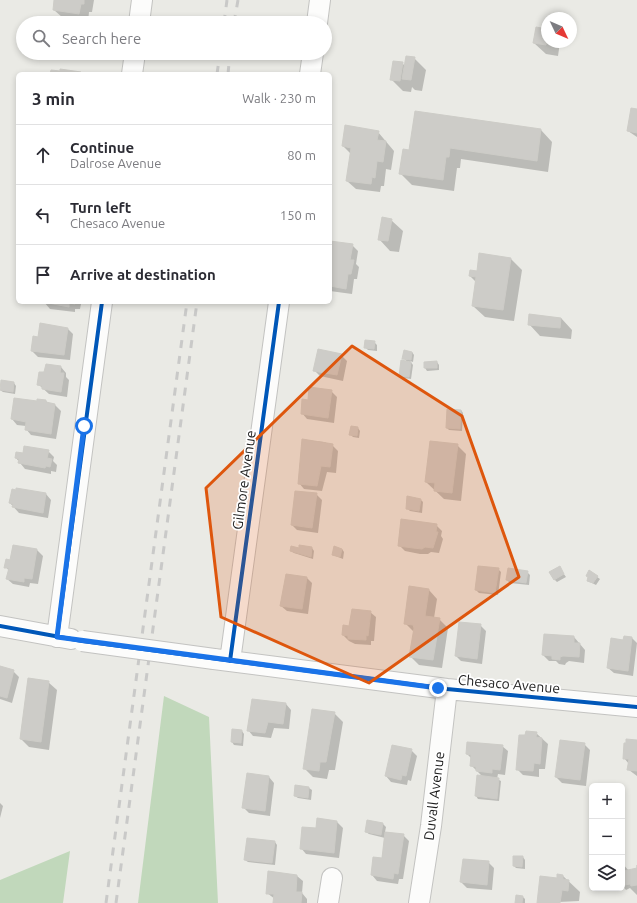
<!DOCTYPE html>
<html lang="en">
<head>
<meta charset="utf-8">
<style>
	body { margin:0; font-family:Ubuntu,sans-serif; background:#f7f7f7; color:#2b2b33 }
	.controls { position:absolute; right:12px; bottom:12px; display:grid; overflow:hidden; border-radius:6px; box-shadow:0 2px 6px #0003 }
	.controls button { width:36px; height:36px; display:grid; place-items:center; padding:0; border:0; border-bottom:1px solid #e1e1e2; background:#fff; color:#2b2b33; font:20px sans-serif }
	.compass { position:absolute; left:541px; top:12px; width:36px; height:36px; border-radius:50%; background:#fff; box-shadow:0 2px 6px #0003; rotate:134deg }
	.stop { position:absolute; width:12px; height:12px; margin:-9px; border:3px solid #1a73e8; border-radius:50%; background:#fff }
	.stop.end { background:#1a73e8; border-color:#fff; box-shadow:0 1px 4px #0008 }
	.list { margin:0; padding:0; list-style:none }
	h2 { display:flex; justify-content:space-between; align-items:center; height:52px; margin:0; padding:0 16px; font-size:17px }
	h2 small { font-size:13px; font-weight:400; color:#7c7c81 }
	.list li { display:grid; grid-template-columns:26px 1fr auto; gap:12px; align-items:center; box-sizing:border-box; height:60px; padding:0 16px; border-top:1px solid #e1e1e2 }
	.list b { display:block; font-size:15px; white-space:nowrap }
	.list p { margin:0; font-size:13px; white-space:nowrap; color:#7c7c81 }
	.list em { font-size:13px; font-style:normal; color:#7c7c81 }
	.icon { flex:none; width:22px; height:22px; fill:none; stroke:currentColor; stroke-width:2; stroke-linecap:round; stroke-linejoin:round }
	.map { position:relative; flex:none; width:637px; height:903px; overflow:hidden }
	.search { position:absolute; background:#fff; box-shadow:0 2px 6px #0003; left:16px; top:16px; width:316px; height:44px; display:flex; align-items:center; gap:10px; box-sizing:border-box; padding:0 14px; border-radius:22px; color:#7c7c81; font-size:15px }
	.panel { position:absolute; background:#fff; box-shadow:0 2px 6px #0003; left:16px; top:72px; width:316px; height:232px; border-radius:6px }
	.map>svg:first-child { display:block }
	.forest { fill:#c1d8bb }
	.shadow { fill:#0003 }
	.building { fill:#cdccc8; stroke:#cdccc7 }
	.lines { fill:none; stroke-linecap:round; stroke-linejoin:round }
	.minor-casing { stroke:#c3c3c1; stroke-width:22 }
	.minor { stroke:#fcfcfb; stroke-width:20 }
	.rail { stroke:#c9c9c8; stroke-width:3; stroke-dasharray:8 8; stroke-linecap:butt }
	.minor-bridge-casing { stroke:#c3c3c1; stroke-width:22; stroke-linecap:butt }
	.minor-bridge { stroke:#fcfcfb; stroke-width:20 }
	.cycleway-casing { stroke:#fff; stroke-width:6 }
	.cycleway { stroke:#0057b8; stroke-width:4 }
	.route { stroke:#1a73e8; stroke-width:5 }
	.marked { fill:#de560d; fill-opacity:0.2; stroke:#de560d; stroke-width:3; stroke-linejoin:round }
	.labels { text-anchor:middle; dominant-baseline:central; stroke-width:3.5; stroke-linejoin:round; paint-order:stroke }
	.street-label { font-size:14px; fill:#1c1c1c; stroke:#fff }
</style>
</head>
<body>
<div class="map">
<svg width="637" height="903" viewBox="0 0 637 903">
	<rect width="100%" height="100%" fill="#eaeae5"/>
	<path class="forest" d="M 164,696 L 209,717 L 218,903 L 138,903 Z
		M 70,851 L 63,903 L 0,903 L 0,880 Z"/>
	<path class="shadow" d="M 56,0 L 94,0 L 92,12 L 89,12 L 88,22 L 63,18 L 54,10 Z
		M 536,28 L 547,30 L 547,42 L 560,42 L 558,56 L 546,54 L 534,43 Z
		M 414,58 L 426,70 L 422,91 L 415,90 L 412,87 L 411,92 L 403,91 L 391,79 L 402,63 L 406,67 Z
		M 637,110 L 637,137 L 628,131 Z
		M 415,112 L 541,130 L 552,142 L 548,172 L 461,159 L 460,168 L 457,168 L 454,191 L 412,185 L 400,173 L 410,152 Z
		M 378,132 L 394,151 L 391,170 L 386,169 L 384,186 L 381,186 L 380,192 L 356,189 L 347,181 L 351,154 L 343,146 Z
		M 391,220 L 403,231 L 399,252 L 390,251 L 379,239 Z
		M 330,242 L 352,245 L 358,251 L 356,264 L 359,267 L 357,279 L 354,279 L 352,294 L 330,291 Z
		M 511,259 L 522,270 L 514,321 L 485,317 L 473,306 L 476,282 L 470,276 Z
		M 44,302 L 79,302 L 81,304 L 80,309 L 75,309 L 75,312 L 50,309 Z
		M 561,318 L 572,330 L 571,339 L 540,336 L 529,324 Z
		M 68,329 L 73,334 L 70,360 L 38,357 L 32,351 L 39,338 Z
		M 374,342 L 377,345 L 377,351 L 368,350 L 365,347 Z
		M 412,352 L 414,355 L 413,362 L 410,361 L 413,365 L 411,379 L 403,378 L 400,375 L 407,362 L 404,358 Z
		M 341,355 L 347,361 L 343,381 L 320,376 L 314,370 Z
		M 437,362 L 439,365 L 439,370 L 427,371 L 425,368 Z
		M 61,367 L 66,373 L 66,377 L 69,380 L 67,397 L 49,394 L 38,384 L 45,374 Z
		M 14,383 L 16,386 L 15,394 L 3,392 L 0,390 Z
		M 331,391 L 337,397 L 334,423 L 307,419 L 302,413 L 309,401 Z
		M 46,401 L 49,404 L 55,405 L 61,411 L 56,439 L 31,435 L 26,429 L 26,426 L 17,425 L 12,419 L 38,402 Z
		M 461,410 L 463,413 L 462,431 L 449,430 L 447,428 Z
		M 358,428 L 360,431 L 359,438 L 353,437 L 350,434 Z
		M 303,440 L 324,442 L 332,445 L 338,451 L 336,473 L 327,472 L 322,491 L 304,489 L 299,483 Z
		M 457,445 L 466,454 L 461,501 L 444,499 L 426,482 Z
		M 48,451 L 54,457 L 53,461 L 57,465 L 56,472 L 51,471 L 51,474 L 25,469 L 16,458 L 23,454 Z
		M 46,494 L 51,500 L 48,518 L 19,513 L 10,503 Z
		M 316,494 L 322,500 L 318,533 L 297,530 L 292,525 Z
		M 421,500 L 423,502 L 422,513 L 410,511 L 407,508 Z
		M 436,525 L 442,531 L 441,536 L 443,539 L 439,553 L 431,552 L 428,554 L 420,554 L 405,551 L 399,545 Z
		M 13,546 L 37,550 L 43,556 L 38,584 L 30,583 L 29,587 L 13,584 L 7,579 L 9,571 L 6,567 L 11,561 Z
		M 312,548 L 314,551 L 313,559 L 294,553 L 291,551 Z
		M 342,549 L 344,552 L 343,559 L 333,555 Z
		M 559,567 L 566,577 L 557,582 L 554,579 Z
		M 498,569 L 501,572 L 498,595 L 479,593 L 476,590 Z
		M 527,572 L 530,575 L 529,585 L 510,583 L 507,580 Z
		M 590,572 L 600,579 L 596,585 L 588,581 Z
		M 307,578 L 312,583 L 308,614 L 287,611 L 281,606 Z
		M 429,590 L 437,599 L 434,618 L 439,619 L 448,628 L 442,668 L 419,665 L 410,656 L 414,632 L 405,623 Z
		M 370,612 L 376,617 L 374,641 L 371,641 L 371,645 L 355,644 L 349,641 L 343,635 L 350,627 Z
		M 480,625 L 486,631 L 482,664 L 461,661 L 456,656 Z
		M 574,637 L 585,650 L 584,663 L 569,661 L 566,663 L 565,665 L 559,664 L 556,661 L 549,661 L 543,655 Z
		M 632,638 L 637,643 L 633,676 L 614,673 L 608,668 L 624,641 Z
		M 0,668 L 13,671 L 19,677 L 12,703 L 0,699 Z
		M 48,682 L 57,690 L 49,750 L 29,747 L 21,739 Z
		M 286,704 L 291,710 L 289,729 L 274,728 L 271,738 L 253,736 L 248,730 Z
		M 334,713 L 343,722 L 335,770 L 329,770 L 327,779 L 313,777 L 304,768 Z
		M 242,731 L 244,734 L 243,746 L 234,745 L 232,742 Z
		M 536,733 L 548,744 L 545,769 L 539,769 L 539,777 L 523,775 L 517,769 Z
		M 637,741 L 637,776 L 629,770 L 629,764 L 624,758 Z
		M 584,744 L 590,750 L 586,786 L 562,783 L 556,777 Z
		M 502,746 L 508,751 L 505,775 L 498,774 L 497,779 L 501,781 L 499,801 L 478,799 L 476,796 L 483,777 L 471,765 L 471,758 L 467,754 Z
		M 411,750 L 417,756 L 411,781 L 408,780 L 407,785 L 391,782 L 386,776 Z
		M 269,777 L 274,783 L 270,816 L 249,813 L 243,807 Z
		M 296,786 L 309,788 L 312,790 L 311,800 L 298,798 L 295,796 Z
		M 0,803 L 3,806 L 0,818 Z
		M 368,821 L 383,824 L 386,827 L 385,832 L 403,835 L 409,841 L 403,879 L 399,879 L 398,884 L 377,881 L 372,875 L 382,859 L 385,838 L 369,834 L 366,832 Z
		M 337,822 L 343,828 L 339,858 L 306,854 L 301,848 L 317,829 Z
		M 275,842 L 277,845 L 275,865 L 248,862 L 245,860 Z
		M 523,857 L 525,860 L 525,869 L 516,868 L 514,866 Z
		M 488,862 L 494,868 L 492,890 L 467,888 L 461,882 Z
		M 622,863 L 629,871 L 637,869 L 637,895 L 630,888 L 626,890 L 622,885 Z
		M 269,872 L 297,876 L 303,881 L 302,893 L 307,899 L 307,903 L 274,903 L 275,899 L 267,893 Z
		M 563,876 L 580,892 L 579,901 L 538,903 L 558,879 Z
		M 523,897 L 525,899 L 525,903 L 516,903 Z"/>
	<path class="building" d="M 54,0 L 84,0 L 84,4 L 81,4 L 79,14 L 53,10 Z
		M 536,27 L 547,29 L 546,45 L 533,43 Z
		M 406,56 L 415,57 L 411,80 L 402,79 Z
		M 393,61 L 403,62 L 400,81 L 390,80 Z
		M 60,69 L 81,72 L 81,74 L 50,74 L 51,70 L 60,71 Z
		M 631,108 L 637,109 L 637,133 L 627,131 Z
		M 415,111 L 541,129 L 537,161 L 450,148 L 449,157 L 446,157 L 443,180 L 399,174 L 403,149 L 409,150 Z
		M 345,125 L 379,131 L 377,140 L 386,141 L 383,162 L 377,161 L 375,178 L 372,177 L 371,184 L 346,181 L 351,148 L 342,146 Z
		M 382,217 L 392,219 L 388,241 L 378,240 Z
		M 330,241 L 353,244 L 350,260 L 354,260 L 351,274 L 348,274 L 346,289 L 330,286 Z
		M 479,253 L 511,258 L 503,310 L 472,306 L 476,277 L 469,276 L 470,270 L 477,271 Z
		M 43,302 L 75,302 L 75,304 L 69,303 L 69,307 Z
		M 529,314 L 561,318 L 560,328 L 528,325 Z
		M 40,323 L 68,328 L 64,355 L 31,351 L 33,336 L 38,337 Z
		M 365,340 L 375,341 L 374,349 L 364,348 Z
		M 318,349 L 342,354 L 337,375 L 313,371 Z
		M 404,350 L 412,352 L 411,360 L 402,359 Z
		M 401,360 L 411,362 L 409,377 L 399,376 Z
		M 437,361 L 437,368 L 424,368 L 424,362 Z
		M 46,364 L 61,366 L 60,373 L 64,373 L 61,392 L 42,389 L 42,386 L 37,385 L 39,372 L 44,372 Z
		M 1,380 L 14,382 L 13,392 L 0,390 Z
		M 309,387 L 332,390 L 328,418 L 301,414 L 302,399 L 308,400 Z
		M 14,398 L 37,401 L 37,399 L 46,400 L 46,402 L 55,404 L 51,434 L 25,430 L 26,422 L 11,419 Z
		M 447,409 L 461,410 L 460,429 L 446,428 Z
		M 351,426 L 358,427 L 357,436 L 349,435 Z
		M 302,439 L 333,444 L 330,467 L 321,466 L 317,486 L 298,484 Z
		M 430,441 L 458,444 L 452,493 L 434,491 L 435,483 L 425,482 Z
		M 24,446 L 49,450 L 47,458 L 52,459 L 50,467 L 46,466 L 45,468 L 18,463 L 19,459 L 15,458 L 16,452 L 23,453 Z
		M 16,488 L 46,493 L 43,513 L 12,507 L 13,504 L 9,503 L 12,489 L 16,490 Z
		M 295,491 L 317,493 L 312,528 L 291,525 Z
		M 407,496 L 421,499 L 419,511 L 406,509 Z
		M 401,519 L 437,524 L 436,532 L 438,532 L 433,548 L 425,547 L 422,549 L 413,548 L 398,546 Z
		M 13,545 L 37,549 L 32,579 L 24,578 L 24,582 L 6,579 L 9,568 L 4,568 L 6,559 L 10,560 Z
		M 299,545 L 312,547 L 311,557 L 290,551 L 291,546 L 299,548 Z
		M 334,546 L 342,549 L 340,557 L 332,555 Z
		M 478,566 L 499,568 L 495,593 L 475,590 Z
		M 560,566 L 564,574 L 554,580 L 549,572 Z
		M 508,568 L 528,571 L 526,583 L 506,580 Z
		M 589,570 L 598,576 L 593,583 L 587,581 L 588,577 L 586,576 Z
		M 286,574 L 307,577 L 302,609 L 280,606 Z
		M 409,586 L 429,589 L 425,616 L 440,618 L 433,660 L 409,657 L 414,628 L 413,625 L 404,624 Z
		M 352,609 L 371,611 L 368,636 L 366,635 L 366,640 L 348,639 L 348,636 L 342,635 L 343,625 L 349,626 Z
		M 459,622 L 481,624 L 477,659 L 455,656 Z
		M 544,634 L 574,636 L 574,643 L 580,643 L 579,657 L 563,656 L 560,657 L 560,660 L 552,659 L 552,656 L 542,655 Z
		M 624,636 L 632,637 L 628,671 L 607,668 L 611,638 L 623,640 Z
		M 0,666 L 14,670 L 7,698 L 0,696 Z
		M 28,678 L 49,681 L 41,742 L 20,739 Z
		M 252,699 L 286,703 L 283,724 L 268,722 L 265,733 L 247,731 Z
		M 312,709 L 335,712 L 326,762 L 320,762 L 319,771 L 303,769 Z
		M 232,729 L 242,730 L 241,743 L 231,742 Z
		M 526,731 L 537,732 L 536,737 L 542,738 L 540,764 L 534,763 L 533,771 L 516,770 L 519,735 L 525,735 Z
		M 626,739 L 637,740 L 637,771 L 627,770 L 629,759 L 623,759 L 624,743 L 626,743 Z
		M 560,740 L 585,743 L 580,780 L 555,777 Z
		M 467,742 L 503,745 L 500,770 L 492,769 L 492,773 L 476,771 L 476,767 L 470,766 L 471,755 L 466,754 Z
		M 392,745 L 412,749 L 406,776 L 402,775 L 401,780 L 385,776 Z
		M 247,773 L 269,776 L 265,811 L 242,808 Z
		M 477,775 L 499,778 L 497,799 L 475,796 Z
		M 295,785 L 309,787 L 308,798 L 294,796 Z
		M 317,818 L 337,821 L 334,853 L 300,849 L 302,827 L 316,828 Z
		M 367,820 L 383,823 L 381,835 L 365,832 Z
		M 385,832 L 404,834 L 398,874 L 394,873 L 393,879 L 371,875 L 373,857 L 382,858 Z
		M 247,838 L 275,841 L 272,863 L 244,860 Z
		M 513,856 L 523,856 L 522,867 L 513,866 Z
		M 463,859 L 489,861 L 487,885 L 460,882 Z
		M 622,865 L 623,871 L 637,868 L 637,865 L 637,885 L 631,886 L 630,884 L 625,885 L 622,877 Z
		M 268,871 L 297,875 L 296,892 L 302,892 L 301,903 L 273,903 L 274,894 L 266,894 Z
		M 557,874 L 563,875 L 563,879 L 569,880 L 568,891 L 562,890 L 560,903 L 537,903 L 540,876 L 557,878 Z
		M 516,895 L 523,896 L 522,903 L 515,903 Z"/>
	<g class="lines">
		<defs>
			<path id="minor" d="M 139,23 L 142,0
				M 317,23 L 320,0
				M 132,74 L 135,53
				M 310,74 L 313,53
				M 0,626 L 71,639
				M 57,637 L 102,302
				M 214,659 L 447,689 L 637,707
				M 230,661 L 279,302
				M 328,903 L 332,878
				M 419,903 L 431,826 L 447,689"/>
		</defs>
		<use href="#minor" class="minor-casing"/>
		<use href="#minor" class="minor"/>
		<path class="rail" d="M 224,23 L 227,0
			M 234,23 L 238,0
			M 217,74 L 220,53
			M 228,74 L 230,53
			M 106,903 L 187,302
			M 116,903 L 197,302"/>
		<defs>
			<path id="minor-bridge" d="M 82,641 L 214,659"/>
		</defs>
		<use href="#minor-bridge" class="minor-bridge-casing"/>
		<use href="#minor-bridge" class="minor-bridge"/>
		<defs>
			<path id="cycleway" d="M 0,626 L 82,641 L 447,689 L 637,707
				M 57,637 L 102,302
				M 230,661 L 279,302"/>
		</defs>
		<use href="#cycleway" class="cycleway-casing"/>
		<use href="#cycleway" class="cycleway"/>
	</g>
	<g class="lines">
		<path class="route" d="M 84,426 L 57,637 L 438,688"/>
	</g>
	<path class="marked" d="M 352,346 L 462,416 L 519,577 L 369,683 L 221,617 L 206,488 Z"/>
	<g class="labels">
		<g class="street-label">
			<text transform="translate(244 480) rotate(-82)">Gilmore Avenue</text>
			<text transform="translate(509 684) rotate(5)">Chesaco Avenue</text>
			<text transform="translate(434 796) rotate(-83)">Duvall Avenue</text>
		</g>
	</g>
</svg>
<div class="controls">
<button>+</button>
<button>−</button>
<button><svg class="icon" aria-label="layers" viewBox="0 0 24 24"><path d="M12 4l9 5-9 5-9-5zM3 14l9 5 9-5"/></svg></button>
</div>
<svg class="compass" viewBox="-18 -18 36 36"><path d="M0-13l5 13h-10z" fill="#e53935"/><path d="M0 13l5-13h-10z" fill="#7c7c81"/></svg>
<div class="stop" style="left:84px;top:426px"></div>
<div class="stop end" style="left:438px;top:688px"></div>
<div class="search"><svg class="icon" aria-label="search" viewBox="0 0 24 24"><circle cx="10" cy="10" r="6"/><path d="M15 15l6 6"/></svg>Search here</div>
<section class="panel">
<h2>3 min<small>Walk · 230 m</small></h2>
<ul class="list">
<li><svg class="icon" aria-label="ahead" viewBox="0 0 24 24"><path d="M12 20V5M6 11l6-6 6 6"/></svg><div><b>Continue</b><p>Dalrose Avenue</p></div><em>80 m</em></li>
<li><svg class="icon" aria-label="left" viewBox="0 0 24 24"><path d="M17 20v-9H6M10 6l-5 5 5 5"/></svg><div><b>Turn left</b><p>Chesaco Avenue</p></div><em>150 m</em></li>
<li><svg class="icon" aria-label="arrive" viewBox="0 0 24 24"><path d="M6 21V4h12l-3 4 3 4H6"/></svg><div><b>Arrive at destination</b></div></li>
</ul>
</section>
</div>
</body>
</html>
